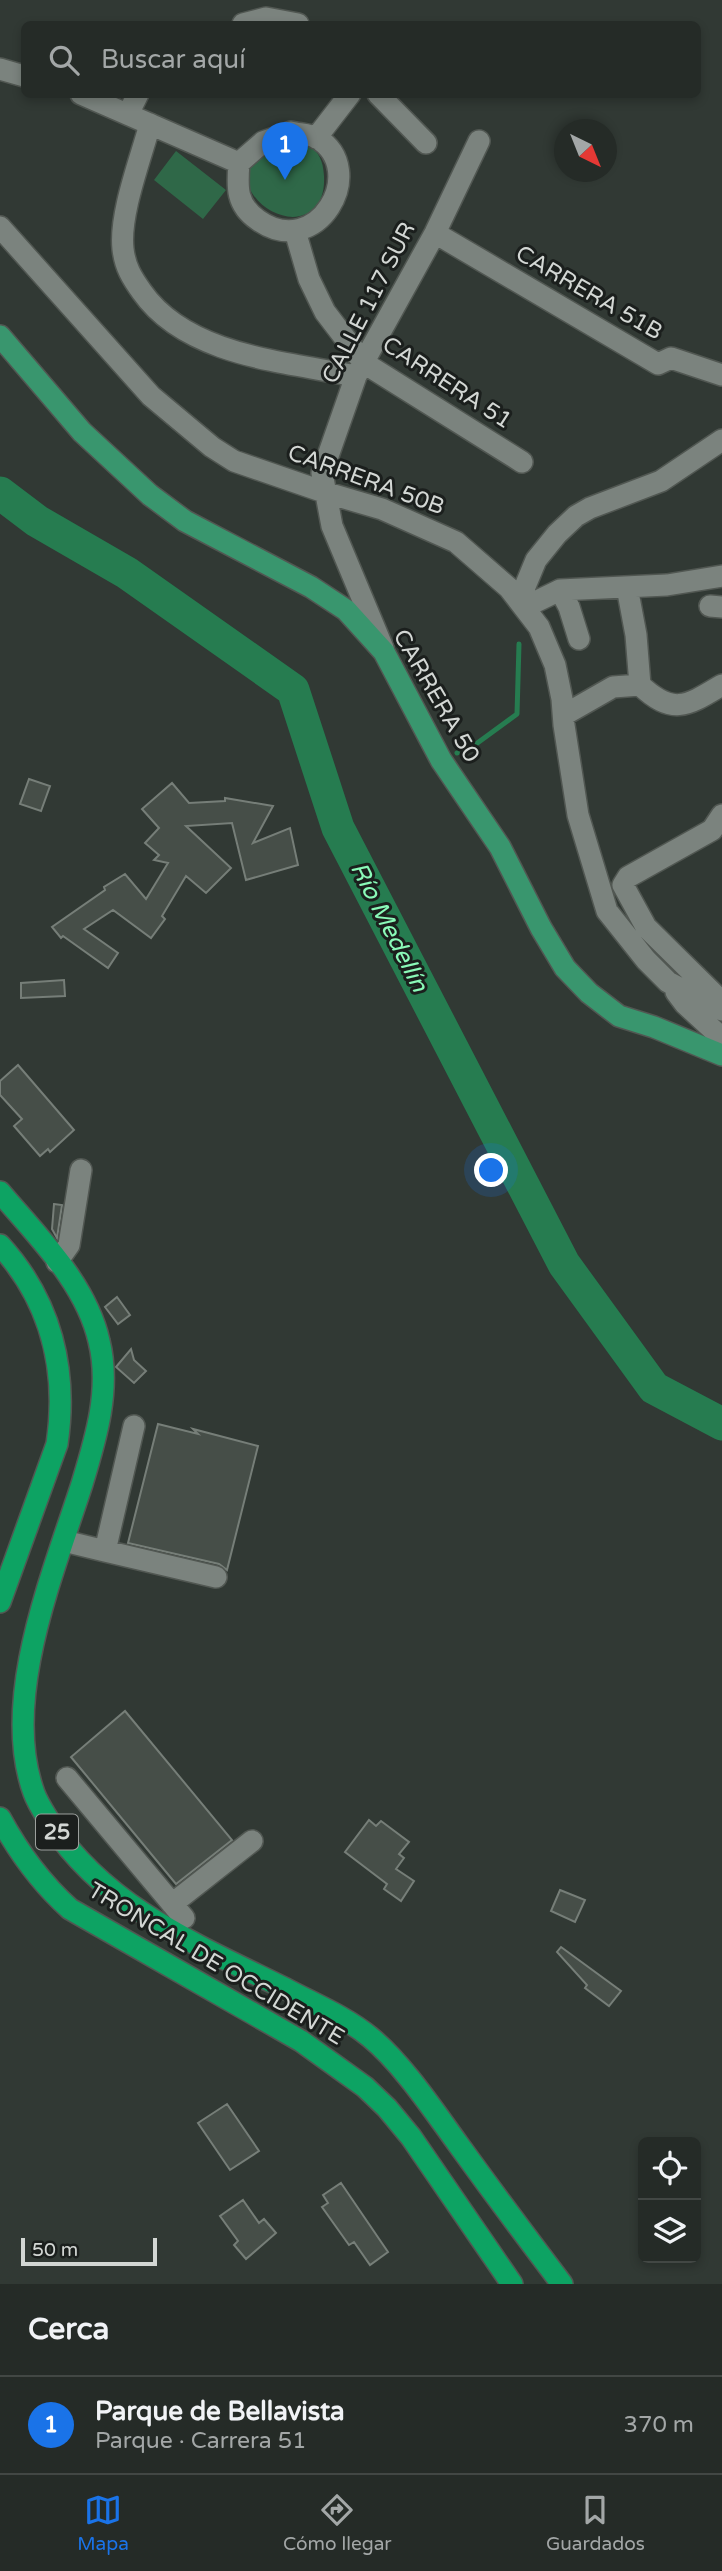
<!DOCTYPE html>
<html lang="es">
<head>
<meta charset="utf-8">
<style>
	body { margin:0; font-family:"Varela Round",sans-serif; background:#313733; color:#f1f3f6 }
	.controls { position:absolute; right:21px; bottom:21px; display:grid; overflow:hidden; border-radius:10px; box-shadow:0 4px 10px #0003 }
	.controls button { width:63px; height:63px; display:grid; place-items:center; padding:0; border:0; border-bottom:2px solid #424744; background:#252b27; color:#f1f3f6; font:35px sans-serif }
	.compass { position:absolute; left:554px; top:119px; width:63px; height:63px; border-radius:50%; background:#252b27; box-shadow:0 4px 10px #0003; rotate:137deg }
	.scale { position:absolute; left:21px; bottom:18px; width:136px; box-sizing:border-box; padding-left:7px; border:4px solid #d3d7d4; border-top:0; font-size:19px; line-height:24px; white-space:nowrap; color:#d3d7d4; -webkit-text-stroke:5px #1b1f1d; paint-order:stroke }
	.you { position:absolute; left:492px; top:1171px; width:24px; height:24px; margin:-18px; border:5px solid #fff; border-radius:50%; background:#1a73e8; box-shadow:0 0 0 10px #1a73e833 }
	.badge { display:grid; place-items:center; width:46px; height:46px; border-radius:50%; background:#1a73e8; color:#fff; font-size:23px; font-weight:700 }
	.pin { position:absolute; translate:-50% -58px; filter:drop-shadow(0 2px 4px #0008) }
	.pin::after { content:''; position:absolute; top:37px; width:24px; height:21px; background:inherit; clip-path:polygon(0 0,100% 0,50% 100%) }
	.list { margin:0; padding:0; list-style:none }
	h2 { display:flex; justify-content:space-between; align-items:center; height:91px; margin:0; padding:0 28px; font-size:30px }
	h2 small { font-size:23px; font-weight:400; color:#a3a7a7 }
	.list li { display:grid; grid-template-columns:46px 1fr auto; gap:21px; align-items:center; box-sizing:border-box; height:98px; padding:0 28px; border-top:2px solid #424744 }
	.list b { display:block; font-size:26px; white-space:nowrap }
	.list p { margin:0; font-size:23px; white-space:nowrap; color:#a3a7a7 }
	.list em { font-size:23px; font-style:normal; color:#a3a7a7 }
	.icon { flex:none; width:38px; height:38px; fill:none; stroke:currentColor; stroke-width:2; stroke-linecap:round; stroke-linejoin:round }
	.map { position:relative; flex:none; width:722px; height:2284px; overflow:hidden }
	.search { position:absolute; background:#252b27; box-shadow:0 4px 10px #0003; left:21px; right:21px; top:21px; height:77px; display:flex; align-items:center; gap:18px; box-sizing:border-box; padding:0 24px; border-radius:10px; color:#a3a7a7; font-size:26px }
	.sheet { height:189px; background:#252b27 }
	nav { display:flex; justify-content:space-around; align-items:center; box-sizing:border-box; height:98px; border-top:2px solid #424744; background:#252b27; font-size:19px; color:#a3a7a7 }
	nav a { display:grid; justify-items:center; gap:4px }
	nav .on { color:#1a73e8 }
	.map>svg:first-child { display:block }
	.green { fill:#2f6848 }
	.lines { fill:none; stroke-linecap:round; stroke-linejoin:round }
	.stream { stroke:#267c50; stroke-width:5 }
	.river { stroke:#267c50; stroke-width:33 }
	.building { fill:#464e48; stroke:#767e78; stroke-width:2 }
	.minor-casing { stroke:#515752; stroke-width:24 }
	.major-casing { stroke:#515752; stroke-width:24 }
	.highway-casing { stroke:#515752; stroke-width:24 }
	.minor { stroke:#7b837e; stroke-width:21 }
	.major { stroke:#39966e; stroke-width:21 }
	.highway { stroke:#0da363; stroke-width:21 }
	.labels { text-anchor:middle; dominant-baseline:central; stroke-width:6; stroke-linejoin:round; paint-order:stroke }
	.shield { fill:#1b1f1d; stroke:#9ca09d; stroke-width:2 }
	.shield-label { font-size:21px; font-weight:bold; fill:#d3d7d4 }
	.street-label { font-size:23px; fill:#d3d7d4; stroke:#1b1f1d }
	.water-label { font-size:24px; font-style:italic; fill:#8afab8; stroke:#1b1f1d }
</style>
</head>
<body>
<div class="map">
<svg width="722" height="2284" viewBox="0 0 722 2284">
	<rect width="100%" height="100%" fill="#313934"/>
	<path class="green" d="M 307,143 C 319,152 323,160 324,176 C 327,233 264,225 248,185 C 247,180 247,173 247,168 C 265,152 283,145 307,143 Z
		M 176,151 L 226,190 L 203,219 L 154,180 Z"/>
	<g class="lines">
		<path class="stream" d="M 457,753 L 476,744 L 517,714 L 519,644"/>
		<path class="river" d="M 0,493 L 37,521 L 127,573 L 293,690 L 338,828 L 564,1264 L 654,1388 L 722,1424"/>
	</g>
	<path class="building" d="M 29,779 L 50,786 L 41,811 L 20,804 Z
		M 172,783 L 189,803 L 225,801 L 225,798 L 273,806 L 253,843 L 290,828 L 298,865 L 246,880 L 232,823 L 186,826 L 231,868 L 206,893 L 186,876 L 162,916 L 165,919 L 151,938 L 113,910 L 84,929 L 118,953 L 108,968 L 63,936 L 61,938 L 52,927 L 105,890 L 104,887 L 125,874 L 146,899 L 168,863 L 154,860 L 159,855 L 145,843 L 159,828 L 142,809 Z
		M 64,980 L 65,996 L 21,998 L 21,983 Z
		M 18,1065 L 74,1130 L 50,1152 L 48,1149 L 40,1156 L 14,1126 L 22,1119 L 0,1095 L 0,1081 Z
		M 54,1204 L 62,1205 L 57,1238 L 52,1229 Z
		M 117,1297 L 130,1315 L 118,1324 L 105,1307 Z
		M 131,1349 L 134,1360 L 146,1371 L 134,1383 L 116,1367 Z
		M 158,1424 L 198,1434 L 193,1429 L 258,1446 L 227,1570 L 219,1564 L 128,1543 Z
		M 125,1711 L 232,1840 L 176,1884 L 71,1757 Z
		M 369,1820 L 376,1826 L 381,1821 L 409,1842 L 399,1854 L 404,1858 L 396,1869 L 414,1881 L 401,1901 L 384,1889 L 387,1884 L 345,1852 Z
		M 560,1890 L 585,1900 L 575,1922 L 551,1911 Z
		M 561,1947 L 621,1991 L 609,2006 L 585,1988 L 587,1985 L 557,1952 Z
		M 227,2104 L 259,2151 L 230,2170 L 198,2123 Z
		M 341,2183 L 388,2252 L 370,2265 L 354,2242 L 349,2245 L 322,2207 L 328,2203 L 323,2195 Z
		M 243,2200 L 259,2223 L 264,2219 L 276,2233 L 246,2259 L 234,2245 L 238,2241 L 220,2216 Z"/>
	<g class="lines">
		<defs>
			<path id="minor" d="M 243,24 L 266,18 L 298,24
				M 0,69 L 24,76
				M 81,94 L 239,163
				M 378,94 L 426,143
				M 128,114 L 138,94
				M 150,124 C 141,158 119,214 123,249 C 125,267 132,278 142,292 C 187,356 286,362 356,376
				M 291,132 C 298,134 310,134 317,138 C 370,170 317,262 258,220 C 236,205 237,187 239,163 L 263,142 Z
				M 316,138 L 350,94
				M 0,227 L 151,396 L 212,447 L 234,461 L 324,492 L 382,509 L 456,542 L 509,588 L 539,627 L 555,665 L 562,699 L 564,725 L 578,815 L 607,911 L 646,960 L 668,982 L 722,1010
				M 295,231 L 309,279 L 325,312 L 364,363 L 522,462
				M 435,233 L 658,364 L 671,358 L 722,375
				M 627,587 L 636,635 L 640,685
				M 560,590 L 569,607 L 579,639
				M 519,601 L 536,560 L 557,534 L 576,516 L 590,508 L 661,481 L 722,440
				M 710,606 L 722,607
				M 525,607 L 560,590 L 667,585 L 722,576
				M 383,648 L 332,526 L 322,473 L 356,376 L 435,233 L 479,141
				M 564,715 L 613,687 L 640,685 C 673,716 687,706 722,685
				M 676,992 L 685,1004 L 722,1038
				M 722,1006 L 718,998 L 646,927 L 623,885 L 628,877 L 712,830 L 722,815
				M 57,1262 L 69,1245 L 81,1170
				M 64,1541 L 105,1551 L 134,1426
				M 105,1551 L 216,1577
				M 67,1778 L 184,1918
				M 172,1904 L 252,1841"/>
			<path id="major" d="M 0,336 L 82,432 L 150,495 L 185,521 L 311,587 L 346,610 L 384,652 L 441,760 L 500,847 L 541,928 L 565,968 L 589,993 L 619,1016 L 654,1027 L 722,1055"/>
			<path id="highway" d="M 0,1192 C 37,1236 86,1283 99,1341 C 111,1389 96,1438 82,1484 C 53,1574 0,1700 34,1793 C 38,1804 45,1814 51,1824 C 106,1908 199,1946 286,1989 C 314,2004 346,2017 370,2037 C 402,2063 434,2111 458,2144 C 492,2191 527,2238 562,2284
				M 0,1245 C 51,1301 68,1370 57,1444 L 0,1602
				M 0,1818 C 19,1853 41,1883 70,1909 L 301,2041 L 365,2087 L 387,2108 L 411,2137 L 512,2284"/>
		</defs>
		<use href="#minor" class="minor-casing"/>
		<use href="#major" class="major-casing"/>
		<use href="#highway" class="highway-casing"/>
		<use href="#minor" class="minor"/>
		<use href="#major" class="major"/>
		<use href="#highway" class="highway"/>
	</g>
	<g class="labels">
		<rect class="shield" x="36" y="1814.5" width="42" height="35" rx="5"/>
		<g class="shield-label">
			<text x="57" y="1832">25</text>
		</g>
		<g class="street-label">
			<text transform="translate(589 293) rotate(30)">CARRERA 51B</text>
			<text transform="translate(369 303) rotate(-63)">CALLE 117 SUR</text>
			<text transform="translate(447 383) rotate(33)">CARRERA 51</text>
			<text transform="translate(366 480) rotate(20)">CARRERA 50B</text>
			<text transform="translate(436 696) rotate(60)">CARRERA 50</text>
			<text transform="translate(216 1964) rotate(31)">TRONCAL DE OCCIDENTE</text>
		</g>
		<g class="water-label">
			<text transform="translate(389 927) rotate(63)">Río Medellín</text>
		</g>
	</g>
</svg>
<div class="controls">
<button><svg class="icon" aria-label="locate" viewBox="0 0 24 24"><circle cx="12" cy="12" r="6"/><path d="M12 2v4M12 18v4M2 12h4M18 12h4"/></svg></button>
<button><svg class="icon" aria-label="layers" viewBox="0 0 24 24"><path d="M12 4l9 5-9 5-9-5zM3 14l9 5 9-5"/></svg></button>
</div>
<svg class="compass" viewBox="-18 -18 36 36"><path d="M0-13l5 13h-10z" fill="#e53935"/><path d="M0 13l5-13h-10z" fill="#a3a7a7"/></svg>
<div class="scale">50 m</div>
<div class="you"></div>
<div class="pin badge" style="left:285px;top:180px">1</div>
<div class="search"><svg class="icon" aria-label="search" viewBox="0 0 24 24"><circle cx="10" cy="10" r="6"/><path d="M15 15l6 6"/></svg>Buscar aquí</div>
</div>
<section class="sheet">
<h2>Cerca<small></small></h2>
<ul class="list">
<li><span class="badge">1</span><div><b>Parque de Bellavista</b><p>Parque · Carrera 51</p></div><em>370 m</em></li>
</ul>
</section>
<nav>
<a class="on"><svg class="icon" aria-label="map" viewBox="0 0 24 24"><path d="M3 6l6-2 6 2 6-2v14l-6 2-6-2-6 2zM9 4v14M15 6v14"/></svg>Mapa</a>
<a><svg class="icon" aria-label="directions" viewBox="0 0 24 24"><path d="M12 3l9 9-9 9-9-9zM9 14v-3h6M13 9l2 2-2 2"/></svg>Cómo llegar</a>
<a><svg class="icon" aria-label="saved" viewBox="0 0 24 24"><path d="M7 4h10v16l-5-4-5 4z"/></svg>Guardados</a>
</nav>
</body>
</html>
